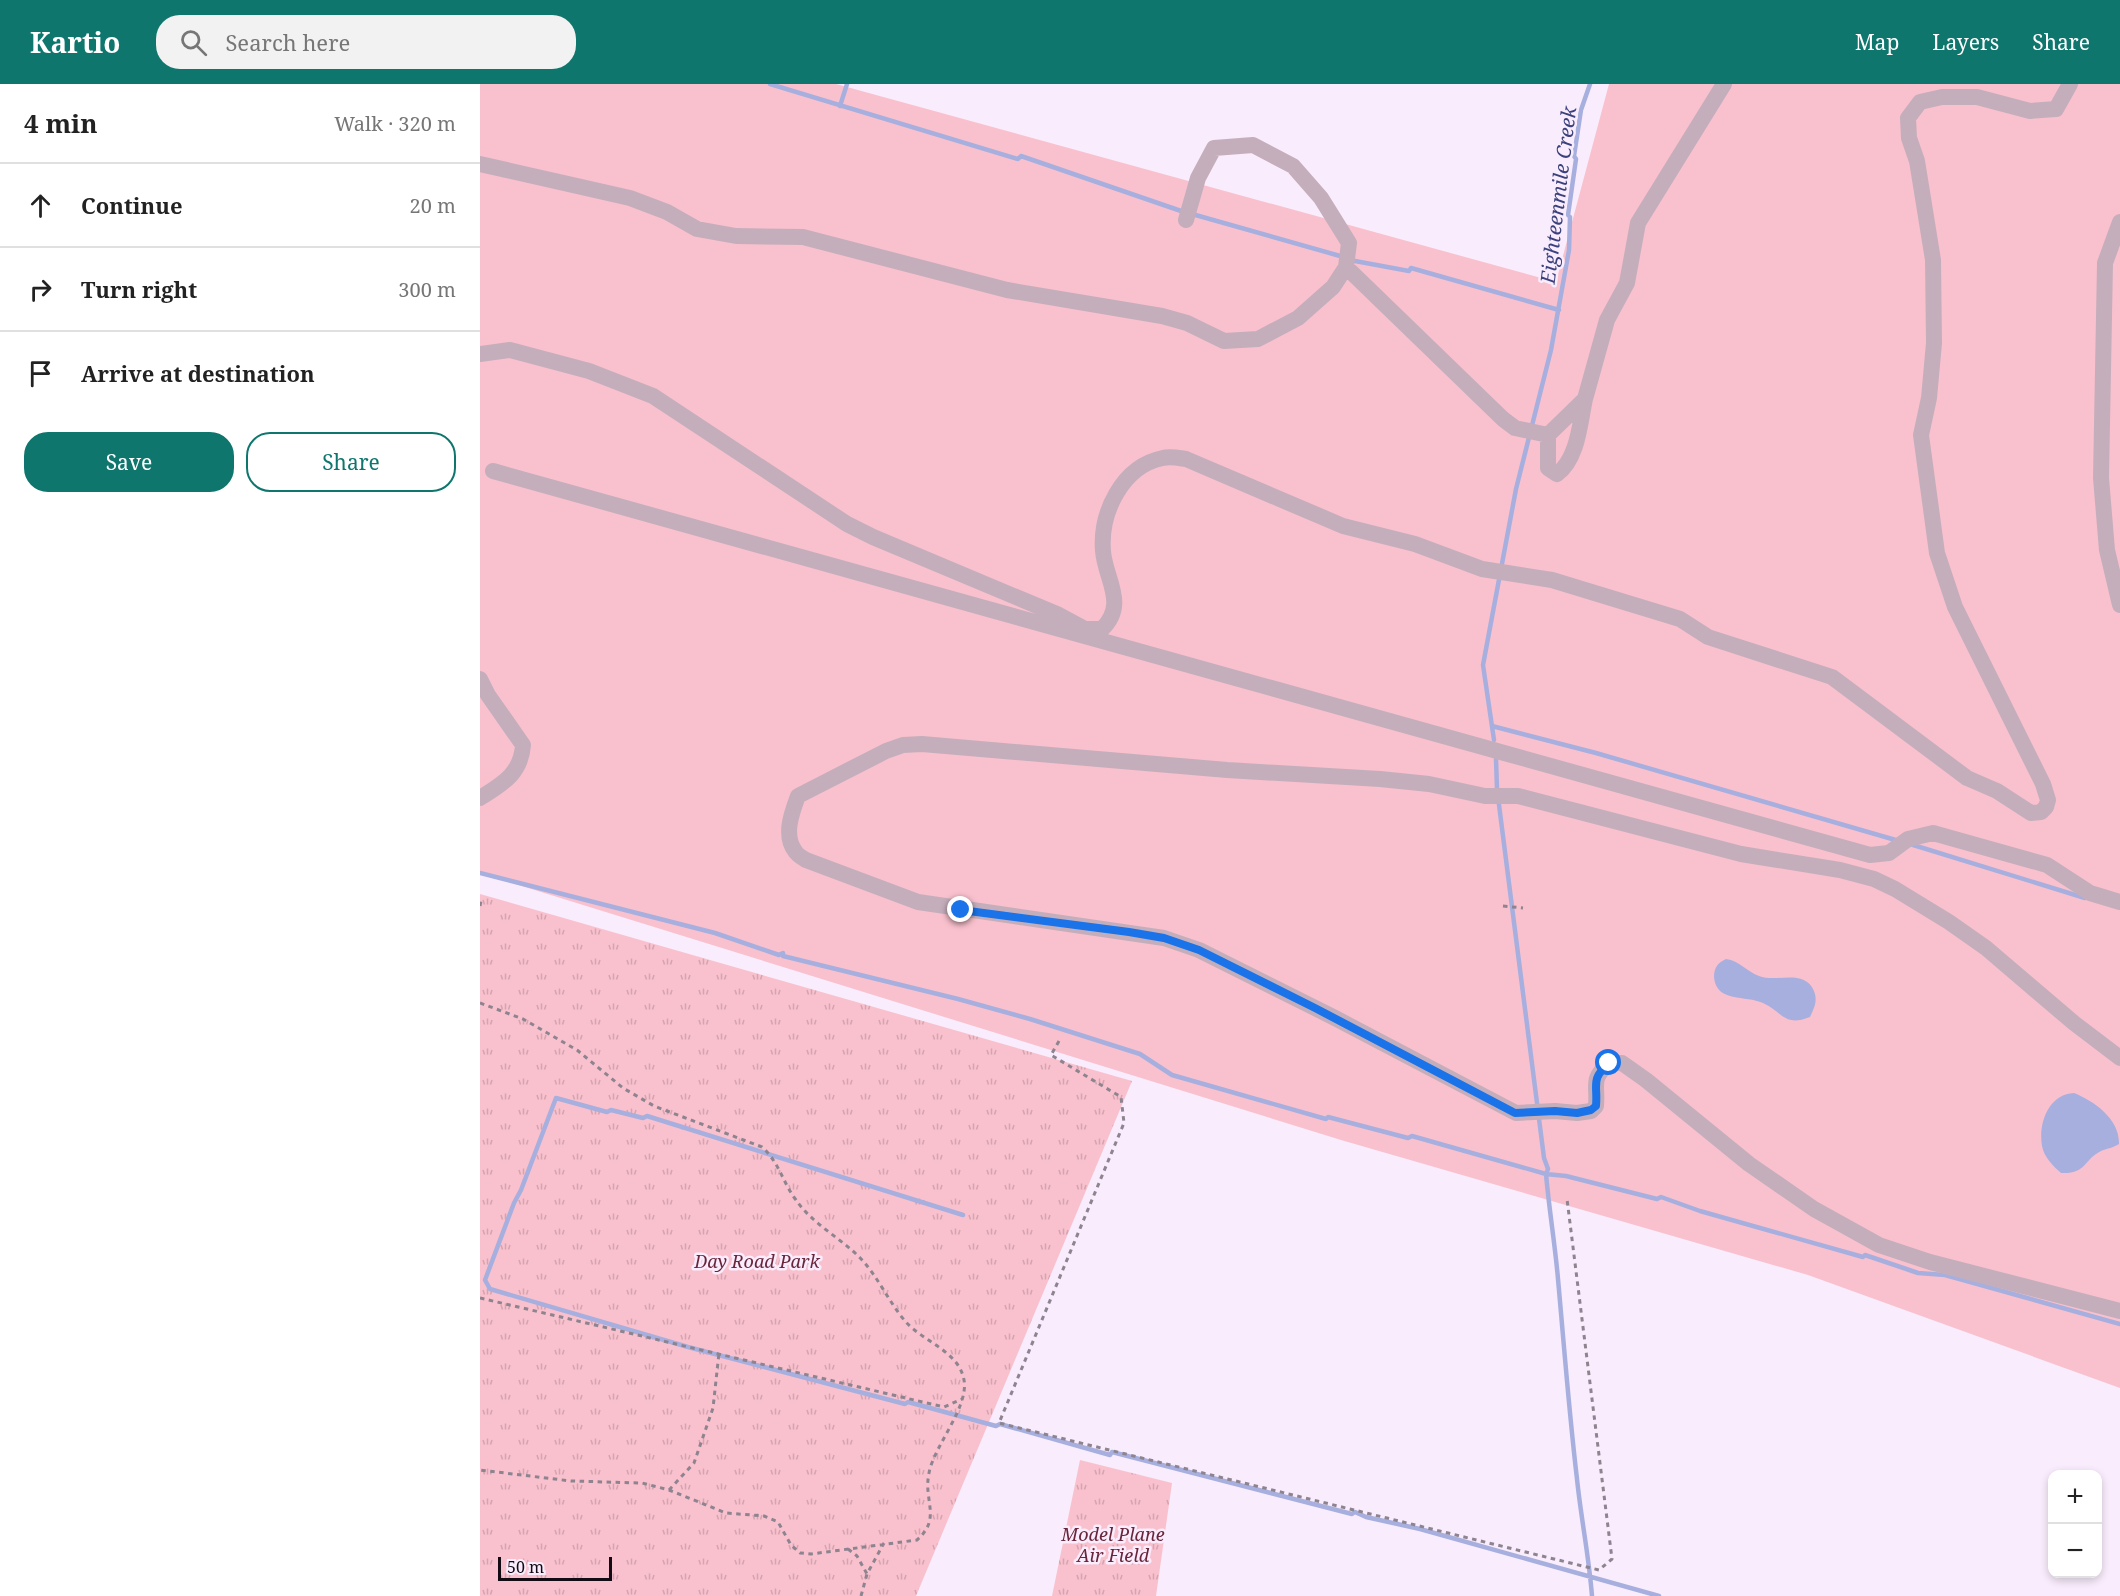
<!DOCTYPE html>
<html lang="en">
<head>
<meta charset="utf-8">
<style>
	body { margin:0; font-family:"Noto Serif",serif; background:#f2f2f2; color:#222 }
	.controls { position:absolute; right:18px; bottom:18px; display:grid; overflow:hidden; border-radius:12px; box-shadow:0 3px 9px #0003 }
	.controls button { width:54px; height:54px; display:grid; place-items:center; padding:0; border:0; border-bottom:2px solid #e0e0e0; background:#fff; color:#222; font:30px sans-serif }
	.scale { position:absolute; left:18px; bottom:15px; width:114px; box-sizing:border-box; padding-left:6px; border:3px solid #120b13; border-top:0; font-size:16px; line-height:21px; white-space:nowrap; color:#120b13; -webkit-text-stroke:4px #f9ecfc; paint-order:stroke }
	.stop { position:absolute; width:18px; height:18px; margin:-14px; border:4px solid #1a73e8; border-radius:50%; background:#fff }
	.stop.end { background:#1a73e8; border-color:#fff; box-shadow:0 2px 6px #0008 }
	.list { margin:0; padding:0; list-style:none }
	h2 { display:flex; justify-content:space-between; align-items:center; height:78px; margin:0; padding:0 24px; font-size:26px }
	h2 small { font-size:20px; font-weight:400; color:#767676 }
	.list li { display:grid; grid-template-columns:39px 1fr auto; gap:18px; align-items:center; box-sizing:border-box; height:84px; padding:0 24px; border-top:2px solid #e0e0e0 }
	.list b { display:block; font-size:22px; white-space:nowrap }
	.list em { font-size:20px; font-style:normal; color:#767676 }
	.actions { display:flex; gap:12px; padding:18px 24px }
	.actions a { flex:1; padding:14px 0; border:2px solid #0f766e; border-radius:24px; text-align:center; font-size:21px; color:#0f766e }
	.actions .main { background:#0f766e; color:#fff }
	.icon { flex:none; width:33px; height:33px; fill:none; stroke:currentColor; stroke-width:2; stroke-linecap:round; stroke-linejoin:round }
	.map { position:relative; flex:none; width:1640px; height:1512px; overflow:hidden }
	header { display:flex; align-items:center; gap:36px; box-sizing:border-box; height:84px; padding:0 30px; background:#0f766e; color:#fff }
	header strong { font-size:28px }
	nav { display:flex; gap:33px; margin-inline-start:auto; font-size:21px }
	.search { width:420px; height:54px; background:#f2f2f2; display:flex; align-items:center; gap:15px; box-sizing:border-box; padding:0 21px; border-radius:24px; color:#767676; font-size:22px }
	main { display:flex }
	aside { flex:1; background:#fff }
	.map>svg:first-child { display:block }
	.grass { fill:#f9c1cd }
	.park { fill:url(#park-tufts) }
	.water { fill:#a7afdf }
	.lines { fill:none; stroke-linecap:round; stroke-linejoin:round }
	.stream { stroke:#a7afdf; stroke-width:4.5 }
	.path { stroke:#8e8490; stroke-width:3; stroke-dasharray:4.5 4.5; stroke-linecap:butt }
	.minor { stroke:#c5aebb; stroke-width:16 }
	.route { stroke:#1a73e8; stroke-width:8 }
	.labels { text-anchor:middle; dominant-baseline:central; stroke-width:5; stroke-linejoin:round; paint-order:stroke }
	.park-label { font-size:18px; font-style:italic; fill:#692539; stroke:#f9ecfc }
	.water-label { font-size:20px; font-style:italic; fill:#3b417c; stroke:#f9ecfc }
</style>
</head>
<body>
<header>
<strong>Kartio</strong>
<div class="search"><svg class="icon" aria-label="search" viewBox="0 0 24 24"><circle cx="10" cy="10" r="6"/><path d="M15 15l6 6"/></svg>Search here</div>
<nav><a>Map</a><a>Layers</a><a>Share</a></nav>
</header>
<main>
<aside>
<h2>4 min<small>Walk · 320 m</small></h2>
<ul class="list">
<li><svg class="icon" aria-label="ahead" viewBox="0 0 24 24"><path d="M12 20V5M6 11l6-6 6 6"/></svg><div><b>Continue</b></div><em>20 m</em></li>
<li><svg class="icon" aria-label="right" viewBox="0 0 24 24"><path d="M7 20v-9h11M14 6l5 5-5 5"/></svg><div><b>Turn right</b></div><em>300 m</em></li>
<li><svg class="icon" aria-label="arrive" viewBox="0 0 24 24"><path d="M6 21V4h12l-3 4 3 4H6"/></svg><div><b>Arrive at destination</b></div></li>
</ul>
<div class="actions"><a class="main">Save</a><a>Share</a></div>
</aside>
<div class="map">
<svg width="1640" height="1512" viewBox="0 0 1640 1512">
	<defs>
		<pattern id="park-tufts" width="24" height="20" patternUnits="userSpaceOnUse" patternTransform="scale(1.5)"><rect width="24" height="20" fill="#f9c1cd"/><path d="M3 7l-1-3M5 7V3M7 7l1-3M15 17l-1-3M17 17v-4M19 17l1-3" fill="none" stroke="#d4a4af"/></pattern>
	</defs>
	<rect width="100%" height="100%" fill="#f9ecfc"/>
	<path class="grass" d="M 0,0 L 356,0 L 1076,198 L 1129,0 L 1640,0 L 1640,1304 L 1328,1191 L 861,1056 L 0,789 Z"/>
	<path class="park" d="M 0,810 L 652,997 L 436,1512 L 0,1512 Z
		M 600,1376 L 692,1399 L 676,1512 L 572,1512 Z"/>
	<path class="water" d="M 1246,875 C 1260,877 1266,887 1279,892 C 1297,899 1324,884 1334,907 C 1338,917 1334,924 1330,933 C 1304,943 1304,929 1283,919 C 1266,911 1236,919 1234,893 C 1234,883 1238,879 1246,875 Z
		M 1594,1009 C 1614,1017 1640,1035 1639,1060 C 1633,1064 1628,1064 1621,1067 C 1603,1076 1607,1090 1581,1089 C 1573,1082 1564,1073 1562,1062 C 1558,1039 1569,1010 1594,1009 Z"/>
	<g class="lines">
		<path class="stream" d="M 290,0 L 538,75 L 541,72 L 704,128
			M 360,22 L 367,0
			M 712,130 L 860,172
			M 875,177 L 929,187 L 931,184 L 1079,226
			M 1012,642 L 1116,669 L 1419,757
			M 1014,656 L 1003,581 L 1036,405 L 1071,266 L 1089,166 L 1090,133 L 1088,131 L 1096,75 L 1094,72 L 1101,26 L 1110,0
			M 1016,675 L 1017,705 L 1064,1074 L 1068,1085 L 1066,1090 C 1069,1125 1075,1160 1078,1195 C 1084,1261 1089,1328 1097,1395 C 1101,1434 1109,1473 1112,1512
			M 1430,760 L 1605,814
			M 0,789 L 235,849 L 299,871 L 303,869 L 303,872 L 478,915 L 550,935 L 660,970 L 692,991 L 846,1035 L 848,1033 L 928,1054 L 932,1052 L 1066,1090 L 1086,1092 L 1177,1115 L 1181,1113 L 1220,1127 L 1383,1173 L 1385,1171 L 1438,1189 L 1465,1191 L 1640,1240
			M 483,1131 L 167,1032 L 163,1034 L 131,1026 L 127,1028 L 76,1014 L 41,1106 L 34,1119 L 5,1196 L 10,1205 L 208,1263 L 425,1320 L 428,1318 L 516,1342 L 520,1340 L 630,1371 L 632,1368 L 872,1430 L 875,1428 L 886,1433 L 940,1445 L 1179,1512"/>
		<path class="path" d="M 0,822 L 1,817
			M 1023,822 L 1043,824
			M 0,919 L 43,935 L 97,966 L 143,1004 L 174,1022 L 282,1063 C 299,1078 303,1099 316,1116 C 333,1141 363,1155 383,1177 C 399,1195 409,1218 425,1237 C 443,1258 479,1267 484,1296 C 489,1323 454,1362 449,1389 C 443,1417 462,1434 437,1456 L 331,1470 L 320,1469 L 311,1461 L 298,1438 L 284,1432 L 246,1429 L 189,1406 L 162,1399 L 91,1397 L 0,1386
			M 579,957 L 571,971 L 641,1013 L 644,1039 L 519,1339 L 1119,1486 L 1132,1475 L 1087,1115
			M 0,1214 L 464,1323 L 482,1315
			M 189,1406 L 214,1379 L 233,1324 L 239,1269
			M 368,1465 L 377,1472 L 387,1490
			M 381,1512 L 387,1490 L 404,1459"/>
		<path class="minor" d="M 0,80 L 150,114 L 187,128 L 217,145 L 256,152 L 323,153 L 527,206 L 682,232 L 707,239 L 744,257 L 778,255 L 818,234 L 853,203 L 866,183 L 869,159 L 841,114 L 813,82 L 773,61 L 734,64 L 718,94 L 706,136
			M 1640,138 L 1625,179 L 1621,394 L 1627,466 L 1640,521
			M 866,183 L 1023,335 L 1035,344 L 1068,351 L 1105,315 C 1100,338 1098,375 1077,390 L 1068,384 L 1068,351
			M 0,270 L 30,266 L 109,287 L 173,312 L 367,440 L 393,453 L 579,531 L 605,545 L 622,545 C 648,520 625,495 623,467 C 620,429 642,382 683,374 C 690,372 699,374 706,375 L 863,442 L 935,460 L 1002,485 L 1072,496 L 1200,535 L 1228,553 L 1352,593 L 1487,694 L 1517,707 L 1551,729 L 1561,728 L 1566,723 L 1568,716 L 1563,700 L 1475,523 L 1457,469 L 1441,351 L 1449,314 L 1454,259 L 1453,176 L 1437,77 L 1429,54 L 1428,34 L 1440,18 L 1462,13 L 1497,13 L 1550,27 L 1576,25 L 1590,0
			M 1105,315 L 1127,236 L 1147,199 L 1158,139 L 1244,0
			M 13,387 L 1390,771 L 1409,769 L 1428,755 L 1453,749 L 1567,781 L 1610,809 L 1640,818
			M 0,595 L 8,611 L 43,661 C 41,690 22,700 0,714
			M 1640,974 L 1594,939 L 1506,864 L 1469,838 L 1415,805 L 1394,795 L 1360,786 L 1261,770 L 1038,712 L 1005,712 L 949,700 L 900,695 L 747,686 L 442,660 L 423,661 L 406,667 L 318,712 C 312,728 303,751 315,767 C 317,771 323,774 326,776 L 438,818 L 684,854 L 719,866 L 855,934 L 1036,1029 L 1075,1027 L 1097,1029 L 1111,1027 L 1116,1022 C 1118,1000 1110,996 1129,979 L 1142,979 L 1166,996 L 1269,1080 L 1334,1125 L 1399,1161 L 1450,1178 L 1640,1227"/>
	</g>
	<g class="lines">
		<path class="route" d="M 481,826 L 649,848 L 684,854 L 719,866 L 835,924 L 1035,1029 L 1075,1027 L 1097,1029 L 1111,1026 L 1116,1022 C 1118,1000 1110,996 1129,979"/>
	</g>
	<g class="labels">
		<g class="park-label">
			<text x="277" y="1177">Day Road Park</text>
			<text x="633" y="1450">Model Plane<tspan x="633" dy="21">Air Field</tspan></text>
		</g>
		<g class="water-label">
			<text transform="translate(1078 111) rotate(-83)">Eighteenmile Creek</text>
		</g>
	</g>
</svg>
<div class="controls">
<button>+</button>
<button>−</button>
</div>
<div class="scale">50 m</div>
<div class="stop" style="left:1129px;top:979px"></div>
<div class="stop end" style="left:481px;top:826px"></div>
</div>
</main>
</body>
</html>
